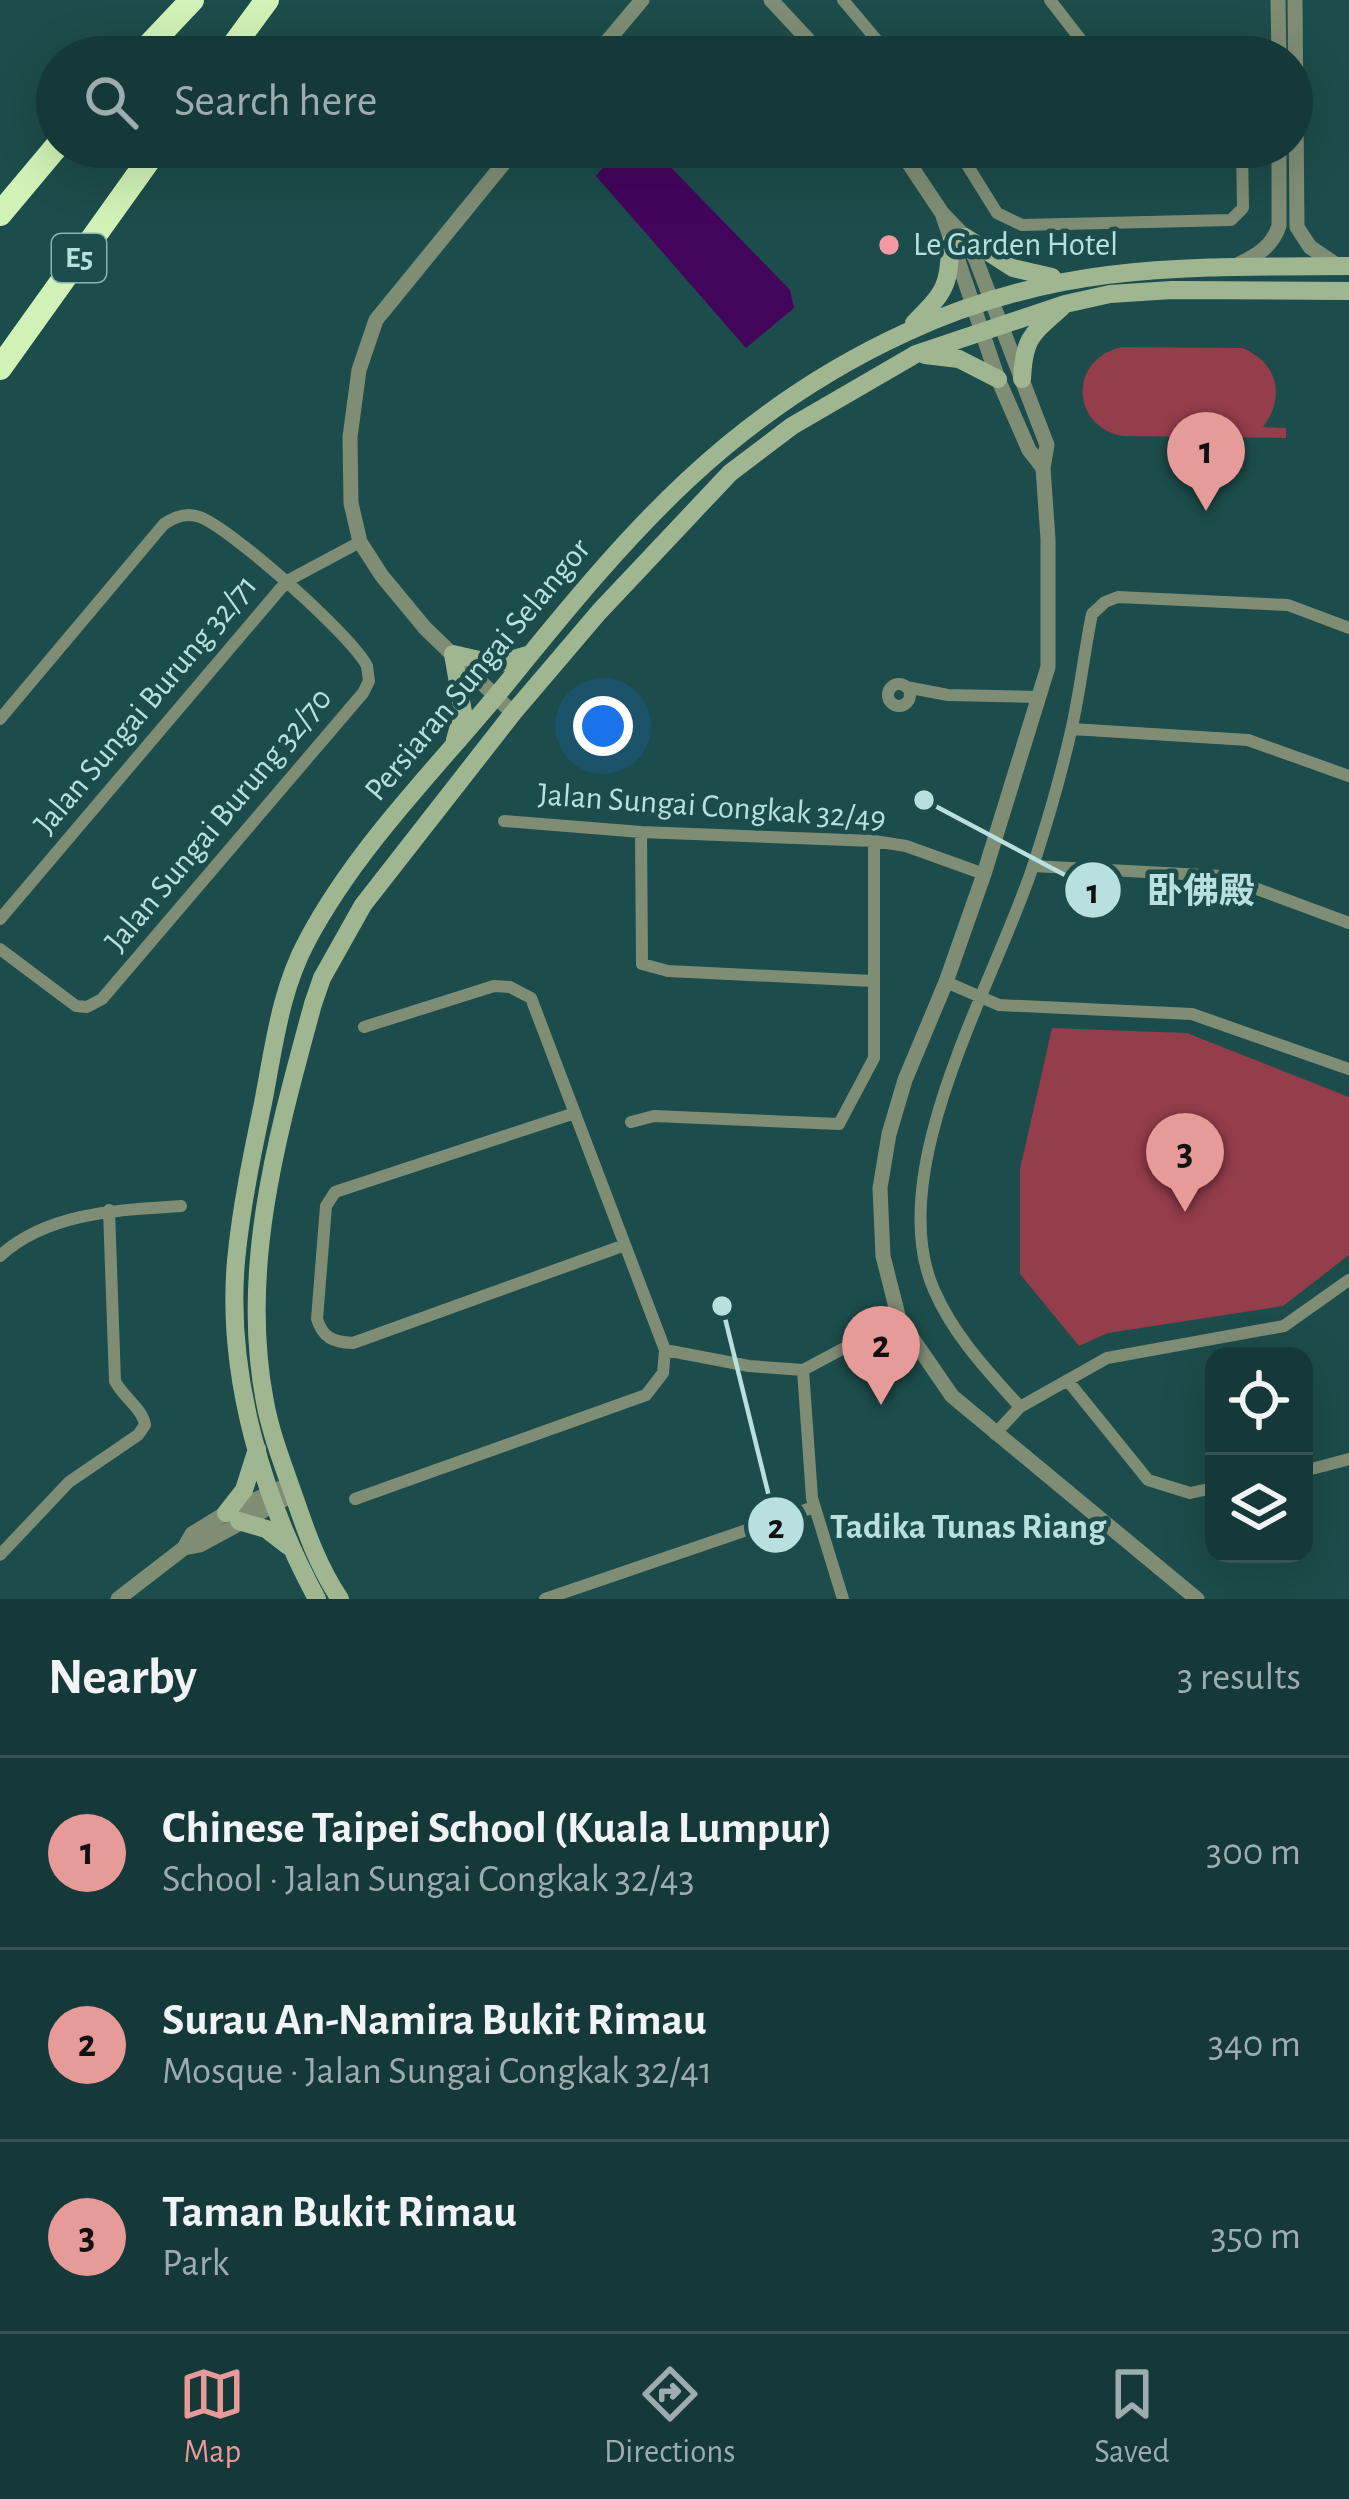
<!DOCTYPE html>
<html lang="en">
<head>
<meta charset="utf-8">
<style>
	body { margin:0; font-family:"Alegreya Sans","Noto Sans SC",sans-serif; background:#1e4040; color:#f1f3f6 }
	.controls { position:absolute; right:36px; bottom:36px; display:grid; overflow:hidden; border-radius:24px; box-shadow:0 12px 48px #0002 }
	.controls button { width:108px; height:108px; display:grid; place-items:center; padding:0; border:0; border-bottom:3px solid #345353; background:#153938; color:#f1f3f6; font:60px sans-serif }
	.you { position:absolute; left:603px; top:726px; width:42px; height:42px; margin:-30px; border:9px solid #fff; border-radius:50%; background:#1a73e8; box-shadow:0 0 0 18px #1a73e833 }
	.badge { display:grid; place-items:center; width:78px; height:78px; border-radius:50%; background:#e69b98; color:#111; font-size:39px; font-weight:700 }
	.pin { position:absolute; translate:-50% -99px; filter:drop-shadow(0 3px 6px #0008) }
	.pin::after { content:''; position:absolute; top:63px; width:42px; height:36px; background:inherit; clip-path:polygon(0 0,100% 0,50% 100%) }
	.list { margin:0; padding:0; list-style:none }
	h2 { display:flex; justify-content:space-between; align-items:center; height:156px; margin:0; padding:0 48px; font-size:51px }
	h2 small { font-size:39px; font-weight:400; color:#9dacae }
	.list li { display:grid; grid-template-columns:78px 1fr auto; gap:36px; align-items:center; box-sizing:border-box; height:192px; padding:0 48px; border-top:3px solid #345353 }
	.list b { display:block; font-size:45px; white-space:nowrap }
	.list p { margin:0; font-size:39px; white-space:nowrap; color:#9dacae }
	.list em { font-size:39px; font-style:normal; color:#9dacae }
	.icon { flex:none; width:66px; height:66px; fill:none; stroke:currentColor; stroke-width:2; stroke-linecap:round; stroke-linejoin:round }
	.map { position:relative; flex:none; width:1349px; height:1599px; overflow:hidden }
	.search { position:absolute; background:#153938; box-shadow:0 12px 48px #0002; left:36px; right:36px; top:36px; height:132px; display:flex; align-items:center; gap:30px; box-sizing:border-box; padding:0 42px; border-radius:66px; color:#9dacae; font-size:45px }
	.sheet { height:732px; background:#153938 }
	nav { display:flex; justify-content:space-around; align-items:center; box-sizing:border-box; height:168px; border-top:3px solid #345353; background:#153938; font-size:33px; color:#9dacae }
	nav a { display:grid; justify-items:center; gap:6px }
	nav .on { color:#e69b98 }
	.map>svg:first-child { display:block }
	.green { fill:#943d4b }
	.water { fill:#43055c }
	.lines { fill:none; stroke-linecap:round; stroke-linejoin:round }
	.minor { stroke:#7f8d75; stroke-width:12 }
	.tertiary { stroke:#7f8d75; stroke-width:15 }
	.secondary { stroke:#a0b690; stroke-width:18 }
	.motorway { stroke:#d0f2b6; stroke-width:24 }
	.poi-dot { fill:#f49aa4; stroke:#1c4c4b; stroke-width:4.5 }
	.labels { text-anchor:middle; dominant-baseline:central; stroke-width:9; stroke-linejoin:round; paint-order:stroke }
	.shield { fill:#1c4c4b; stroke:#88b4b2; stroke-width:3 }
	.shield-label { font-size:30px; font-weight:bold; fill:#b7e0de }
	.poi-label { font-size:33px; fill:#b7e0de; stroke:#1c4c4b; text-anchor:start }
	.street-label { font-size:33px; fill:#b7e0de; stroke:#1c4c4b }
	.leader { fill:none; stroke:#b7e0de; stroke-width:4.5 }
	.callout-dot { fill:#b7e0de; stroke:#1c4c4b; stroke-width:4.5 }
	.mark-label { font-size:36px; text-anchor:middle; font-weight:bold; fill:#111 }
	.callout-label { font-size:36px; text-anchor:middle; font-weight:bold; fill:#b7e0de; stroke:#1c4c4b; stroke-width:9; stroke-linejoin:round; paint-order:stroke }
</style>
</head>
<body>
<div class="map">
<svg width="1349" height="1599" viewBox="0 0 1349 1599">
	<rect width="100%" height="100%" fill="#1c4c4b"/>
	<path class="green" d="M 1122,347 L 1242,348 C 1278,362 1286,397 1263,427 L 1286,428 L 1286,438 L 1122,436 C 1069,425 1070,358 1122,347 Z
		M 1052,1028 L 1187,1033 L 1349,1097 L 1349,1255 L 1283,1306 L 1108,1333 L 1079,1346 L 1020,1274 L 1020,1169 Z"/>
	<path class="water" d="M 621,147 L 651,147 L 790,290 L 794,308 L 746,348 L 596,176 Z"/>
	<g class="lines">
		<path class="minor" d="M 843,0 L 891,57
			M 1050,0 L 1081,40 L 1103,57
			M 956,147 L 997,213 L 1022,225 L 1231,220 L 1243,208 L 1242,147
			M888 695a11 11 0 1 1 22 0a11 11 0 1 1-22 0Z
			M 906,687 L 948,695 L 1037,697
			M 0,719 L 164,524 C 174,517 187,512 200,517 C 233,530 351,635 367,666 L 369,681 L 363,693 L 102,999 L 87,1007 L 76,1006 L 0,949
			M 1072,729 L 1248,740 L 1349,776
			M 504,821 L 641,832 L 874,841 L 906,846 L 984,874
			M 641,832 L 642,964 L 668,971 L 872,981
			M 1033,866 L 1222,876 L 1349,923
			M 0,919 L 287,581 L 360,542
			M 946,982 L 999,1005 L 1192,1014 L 1349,1069
			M 575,1113 L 335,1192 L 326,1206 L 317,1319 C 323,1338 333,1342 353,1343 L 625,1245
			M 631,1122 L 654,1116 L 839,1124 L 874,1058 L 874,841
			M 0,1256 C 48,1212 120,1210 181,1206
			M 665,1350 L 749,1366 L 803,1370 L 899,1319
			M 803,1370 L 812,1498 L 843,1599
			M 1068,1381 L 1148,1480 L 1190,1493 L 1214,1488
			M 1020,1407 C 987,1370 954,1336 934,1290 C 881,1170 997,979 1034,863 C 1048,820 1061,775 1071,731 C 1080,693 1084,653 1092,614 L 1105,602 L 1118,597 L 1288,605 L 1349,628
			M 995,1434 L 1020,1407 L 1107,1358 L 1284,1326 L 1349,1280
			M 1304,1471 L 1349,1459
			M 355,1499 L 646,1395 L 663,1373 L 665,1350 L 531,998 L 510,987 L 494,986 L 364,1027
			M 0,1555 L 69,1482 L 138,1435 L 145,1425 C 143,1409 122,1396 115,1381 L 109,1210
			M 545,1599 L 814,1507"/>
		<path class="tertiary" d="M 771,0 L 824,57
			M 1278,0 L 1279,57
			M 1295,0 L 1297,227 L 1310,247 L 1338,266
			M 594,57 L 642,0
			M 898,147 L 942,213 L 965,237 L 976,260 L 1047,445 L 1043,468
			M 942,213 L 998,379 L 1029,450 L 1043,468 L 1048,539 L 1048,667 L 984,874 L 946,982 L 905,1080 L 889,1134 L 880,1188 L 883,1256 L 899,1319 L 952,1396 L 1197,1599
			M 1237,265 C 1256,256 1272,247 1279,226 L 1279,147
			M 513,713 L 425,628 L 382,576 L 360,542 L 351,503 L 350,437 L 359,370 L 376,320 L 517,147
			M 184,1548 L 200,1545 L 283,1500
			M 118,1599 L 184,1548 L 192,1534 L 226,1513 L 290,1484"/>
		<path class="secondary" d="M 965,237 L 1013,268 L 1052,277
			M 914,323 C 944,293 950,286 950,243
			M 925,355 L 959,359 L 998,379
			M 1022,379 C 1024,337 1032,334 1062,307
			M 455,740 L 463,712 L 453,654 L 497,664 L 527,655
			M 226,1513 L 244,1490 L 257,1449
			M 239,1521 L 266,1529 L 288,1546
			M 317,1599 C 263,1499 226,1375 236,1261 C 241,1208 252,1155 263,1103 C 274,1047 280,990 308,939 C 360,842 442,763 511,678 C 630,531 730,413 907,332 C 1059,262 1186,267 1349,266
			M 340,1599 C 319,1568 307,1534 295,1499 C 284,1467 271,1435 265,1402 C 239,1268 278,1133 313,1004 L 322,978 L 363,905 L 513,713 L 599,612 L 730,473 L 792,426 L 916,354 L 1065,304 L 1110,294 L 1172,290 L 1349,291"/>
		<path class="motorway" d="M 138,57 L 192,0
			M 225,57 L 267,0
			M 0,214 L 57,146
			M 0,368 L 158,147"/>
	</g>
	<circle class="poi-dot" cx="889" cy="245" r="12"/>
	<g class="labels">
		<rect class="shield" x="52" y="234" width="54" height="48" rx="9"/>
		<g class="shield-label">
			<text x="79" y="258">E5</text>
		</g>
		<g class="poi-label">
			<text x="913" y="245">Le Garden Hotel</text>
		</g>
		<g class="street-label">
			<text transform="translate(478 670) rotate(-50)">Persiaran Sungai Selangor</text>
			<text transform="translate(146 705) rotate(-50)">Jalan Sungai Burung 32/71</text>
			<text transform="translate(712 807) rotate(4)">Jalan Sungai Congkak 32/49</text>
			<text transform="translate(219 820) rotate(-50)">Jalan Sungai Burung 32/70</text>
		</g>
	</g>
	<path class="leader" d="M924 800L1093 890M722 1306L776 1525"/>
	<g class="callout-dot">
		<circle cx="924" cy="800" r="12"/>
		<circle cx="722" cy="1306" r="12"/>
		<circle cx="1093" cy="890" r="30"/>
		<circle cx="776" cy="1525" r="30"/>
	</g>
	<g class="mark-label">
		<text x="1093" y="903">1</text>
		<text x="776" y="1538">2</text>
	</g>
	<g class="callout-label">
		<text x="1201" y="903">卧佛殿</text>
		<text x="968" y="1538">Tadika Tunas Riang</text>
	</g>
</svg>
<div class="controls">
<button><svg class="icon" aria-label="locate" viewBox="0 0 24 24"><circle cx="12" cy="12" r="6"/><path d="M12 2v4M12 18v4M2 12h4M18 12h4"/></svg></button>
<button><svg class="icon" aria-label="layers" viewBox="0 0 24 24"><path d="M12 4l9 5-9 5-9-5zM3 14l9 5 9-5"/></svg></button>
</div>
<div class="you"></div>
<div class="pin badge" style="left:1206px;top:511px">1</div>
<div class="pin badge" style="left:881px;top:1405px">2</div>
<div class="pin badge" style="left:1185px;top:1212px">3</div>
<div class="search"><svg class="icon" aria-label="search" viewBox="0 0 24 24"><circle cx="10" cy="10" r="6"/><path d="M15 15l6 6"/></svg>Search here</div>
</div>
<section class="sheet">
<h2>Nearby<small>3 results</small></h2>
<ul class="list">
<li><span class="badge">1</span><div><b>Chinese Taipei School (Kuala Lumpur)</b><p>School · Jalan Sungai Congkak 32/43</p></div><em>300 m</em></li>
<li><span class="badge">2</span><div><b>Surau An-Namira Bukit Rimau</b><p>Mosque · Jalan Sungai Congkak 32/41</p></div><em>340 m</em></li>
<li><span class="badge">3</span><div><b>Taman Bukit Rimau</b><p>Park</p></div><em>350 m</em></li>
</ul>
</section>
<nav>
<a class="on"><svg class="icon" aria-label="map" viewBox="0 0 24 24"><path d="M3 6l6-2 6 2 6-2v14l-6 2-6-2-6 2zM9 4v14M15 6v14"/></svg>Map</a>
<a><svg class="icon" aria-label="directions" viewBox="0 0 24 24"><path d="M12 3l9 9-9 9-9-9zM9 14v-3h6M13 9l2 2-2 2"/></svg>Directions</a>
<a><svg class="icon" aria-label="saved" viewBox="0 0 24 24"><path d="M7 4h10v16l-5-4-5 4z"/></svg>Saved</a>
</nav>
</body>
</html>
